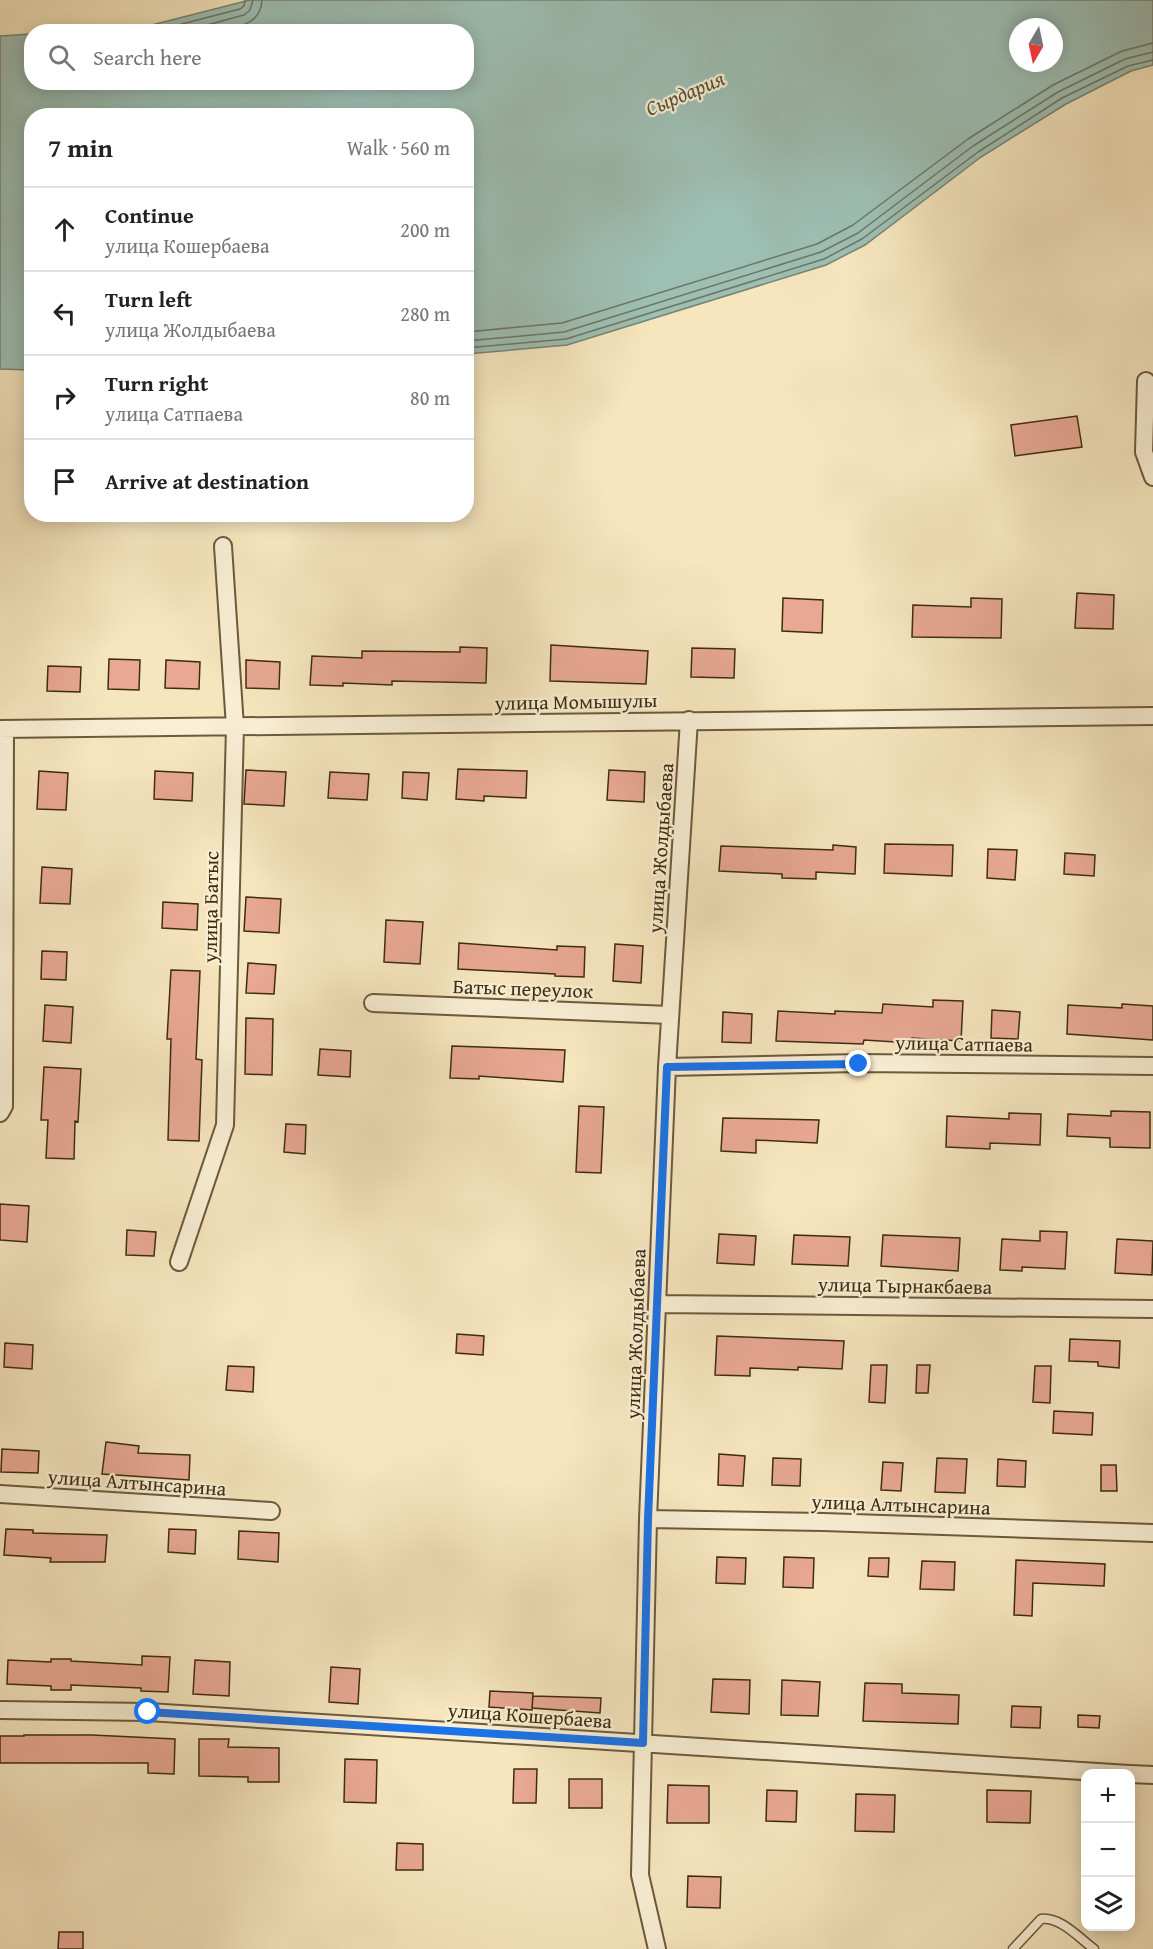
<!DOCTYPE html>
<html lang="en">
<head>
<meta charset="utf-8">
<style>
	body { margin:0; font-family:"Gentium Book Plus",serif; background:#f2f2f2; color:#222 }
	.controls { position:absolute; right:18px; bottom:18px; display:grid; overflow:hidden; border-radius:12px; box-shadow:0 3px 15px #0003 }
	.controls button { width:54px; height:54px; display:grid; place-items:center; padding:0; border:0; border-bottom:2px solid #e0e0e0; background:#fff; color:#222; font:30px sans-serif }
	.compass { position:absolute; left:1009px; top:18px; width:54px; height:54px; border-radius:50%; background:#fff; box-shadow:0 3px 15px #0003; rotate:189deg }
	.stop { position:absolute; width:18px; height:18px; margin:-14px; border:4px solid #1a73e8; border-radius:50%; background:#fff }
	.stop.end { background:#1a73e8; border-color:#fff; box-shadow:0 2px 6px #0008 }
	.list { margin:0; padding:0; list-style:none }
	h2 { display:flex; justify-content:space-between; align-items:center; height:78px; margin:0; padding:0 24px; font-size:26px }
	h2 small { font-size:20px; font-weight:400; color:#767676 }
	.list li { display:grid; grid-template-columns:39px 1fr auto; gap:18px; align-items:center; box-sizing:border-box; height:84px; padding:0 24px; border-top:2px solid #e0e0e0 }
	.list b { display:block; font-size:22px; white-space:nowrap }
	.list p { margin:0; font-size:20px; white-space:nowrap; color:#767676 }
	.list em { font-size:20px; font-style:normal; color:#767676 }
	.icon { flex:none; width:33px; height:33px; fill:none; stroke:currentColor; stroke-width:2; stroke-linecap:round; stroke-linejoin:round }
	.map { position:relative; flex:none; width:1153px; height:1949px; overflow:hidden }
	.search { position:absolute; background:#fff; box-shadow:0 3px 15px #0003; left:24px; top:24px; width:450px; height:66px; display:flex; align-items:center; gap:15px; box-sizing:border-box; padding:0 21px; border-radius:24px; color:#767676; font-size:22px }
	.panel { position:absolute; background:#fff; box-shadow:0 3px 15px #0003; left:24px; top:108px; width:450px; height:414px; border-radius:24px }
	.map>svg:first-child { display:block }
	.water { fill:#9dbfb4; stroke:#778472; stroke-width:1.5; fill-rule:evenodd }
	.lines { fill:none; stroke-linecap:round; stroke-linejoin:round }
	.shore { stroke:#6e7662; stroke-width:1.5 }
	.building { fill:#e8a893; stroke:#3e2c10; stroke-width:1.5 }
	.service-casing { stroke:#6c5a3c; stroke-width:11 }
	.minor-casing { stroke:#6c5a3c; stroke-width:20 }
	.service { stroke:#f9efd5; stroke-width:8 }
	.minor { stroke:#f9efd5; stroke-width:16 }
	.route { stroke:#1a73e8; stroke-width:8 }
	.labels { text-anchor:middle; dominant-baseline:central; stroke-width:4.5; stroke-linejoin:round; paint-order:stroke }
	.street-label { font-size:20px; fill:#3e2c10; stroke:#f9efd5 }
	.water-label { font-size:21px; font-style:italic; fill:#565139; stroke:#f9efd5 }
</style>
</head>
<body>
<div class="map">
<svg width="1153" height="1949" viewBox="0 0 1153 1949">
	<rect width="100%" height="100%" fill="#f6e6be"/>
	<filter id="stains"><feTurbulence type="fractalNoise" baseFrequency=".00333" numOctaves="4"/><feColorMatrix values="0 0 0 0 .2 0 0 0 0 .09 0 0 0 0 .02 0 0 0 .5 -.17"/></filter>
	<radialGradient id="worn" r=".72"><stop offset=".6" stop-color="#630" stop-opacity="0"/><stop offset="1" stop-color="#630" stop-opacity=".3"/></radialGradient>
	<path class="water" d="M 250,0 L 1153,0 L 1153,65 L 1131,71 L 1066,104 L 981,157 L 865,245 L 826,265 L 567,345 L 467,354 L 466,116 L 32,116 L 31,370 L 0,369 L 0,36 L 31,34 L 32,82 L 466,82 L 466,32 L 81,31 L 140,28 ZM 1018,27 L 1054,27 L 1054,63 L 1018,63 Z"/>
	<g class="lines">
		<path class="shore" d="M 151,32 L 240,9 L 244,6 L 245,0
			M 181,32 L 244,15 L 250,10 L 253,0
			M 217,32 C 237,27 261,25 262,0
			M 466,332 L 562,323 L 817,244 L 853,225 L 968,139 L 1053,85 L 1122,51 L 1153,43
			M 466,341 L 564,332 L 821,252 L 858,233 L 973,146 L 1058,92 L 1125,59 L 1153,52
			M 466,348 L 566,339 L 824,259 L 862,239 L 978,152 L 1062,98 L 1128,66 L 1153,60"/>
	</g>
	<path class="building" d="M 1077,416 L 1082,447 L 1015,456 L 1011,425 Z
		M 1077,593 L 1114,595 L 1113,629 L 1075,628 Z
		M 783,598 L 823,600 L 822,633 L 782,631 Z
		M 971,598 L 1002,599 L 1001,638 L 912,637 L 913,605 L 971,607 Z
		M 551,645 L 648,651 L 646,684 L 550,681 Z
		M 460,647 L 487,648 L 486,683 L 392,681 L 392,685 L 343,683 L 343,686 L 310,685 L 312,656 L 362,658 L 362,651 L 460,652 Z
		M 692,648 L 735,649 L 734,678 L 691,677 Z
		M 109,659 L 140,660 L 139,690 L 108,689 Z
		M 166,660 L 200,662 L 199,689 L 165,688 Z
		M 246,660 L 280,662 L 279,689 L 246,688 Z
		M 48,666 L 81,667 L 80,692 L 47,691 Z
		M 458,769 L 527,771 L 526,798 L 484,796 L 484,801 L 456,799 Z
		M 246,770 L 286,772 L 284,806 L 244,804 Z
		M 609,770 L 645,772 L 644,802 L 607,800 Z
		M 39,771 L 68,773 L 66,810 L 37,809 Z
		M 155,771 L 193,773 L 192,801 L 154,799 Z
		M 330,772 L 369,774 L 367,800 L 328,798 Z
		M 403,772 L 429,773 L 427,800 L 402,798 Z
		M 885,844 L 953,845 L 952,876 L 884,873 Z
		M 833,845 L 856,847 L 855,874 L 816,872 L 816,879 L 782,878 L 782,874 L 719,871 L 721,846 L 833,850 Z
		M 988,849 L 1017,850 L 1015,880 L 987,878 Z
		M 1065,853 L 1095,855 L 1094,876 L 1064,874 Z
		M 42,867 L 72,869 L 70,904 L 40,903 Z
		M 246,897 L 281,899 L 279,933 L 244,931 Z
		M 163,902 L 198,904 L 197,930 L 162,928 Z
		M 386,920 L 423,922 L 420,964 L 384,962 Z
		M 459,943 L 557,950 L 557,946 L 585,947 L 584,977 L 555,976 L 555,974 L 458,969 Z
		M 615,944 L 643,946 L 641,983 L 613,981 Z
		M 42,951 L 67,952 L 66,980 L 41,979 Z
		M 248,963 L 276,965 L 274,994 L 246,993 Z
		M 171,970 L 200,971 L 196,1059 L 202,1060 L 199,1141 L 168,1140 L 171,1039 L 167,1039 Z
		M 933,1000 L 963,1001 L 961,1041 L 912,1038 L 912,1043 L 864,1040 L 863,1044 L 776,1041 L 778,1011 L 835,1014 L 835,1011 L 882,1013 L 883,1004 L 933,1007 Z
		M 1122,1004 L 1153,1006 L 1153,1040 L 1067,1034 L 1068,1005 L 1122,1008 Z
		M 45,1005 L 73,1007 L 71,1043 L 43,1041 Z
		M 992,1010 L 1020,1012 L 1018,1039 L 991,1038 Z
		M 723,1012 L 752,1014 L 751,1043 L 722,1042 Z
		M 246,1018 L 273,1019 L 272,1075 L 245,1074 Z
		M 452,1046 L 565,1050 L 563,1082 L 479,1076 L 479,1079 L 450,1078 Z
		M 320,1049 L 351,1051 L 350,1077 L 318,1075 Z
		M 44,1067 L 81,1069 L 78,1122 L 75,1121 L 74,1159 L 46,1158 L 48,1120 L 41,1120 Z
		M 579,1106 L 604,1107 L 601,1173 L 576,1172 Z
		M 1111,1111 L 1150,1112 L 1150,1148 L 1110,1147 L 1110,1138 L 1067,1136 L 1068,1114 L 1111,1116 Z
		M 1009,1113 L 1041,1114 L 1040,1145 L 990,1143 L 990,1149 L 946,1147 L 947,1116 L 1009,1119 Z
		M 723,1118 L 819,1120 L 817,1143 L 756,1140 L 756,1153 L 721,1151 Z
		M 286,1124 L 306,1125 L 305,1154 L 284,1152 Z
		M 0,1204 L 29,1206 L 27,1242 L 0,1240 Z
		M 127,1230 L 156,1232 L 154,1256 L 126,1255 Z
		M 1040,1231 L 1067,1232 L 1065,1269 L 1022,1267 L 1022,1271 L 1000,1270 L 1002,1239 L 1040,1241 Z
		M 719,1234 L 756,1236 L 754,1265 L 717,1263 Z
		M 794,1235 L 850,1237 L 848,1266 L 792,1264 Z
		M 883,1235 L 960,1238 L 958,1271 L 881,1266 Z
		M 1117,1239 L 1153,1241 L 1152,1275 L 1115,1273 Z
		M 457,1334 L 484,1336 L 483,1355 L 456,1353 Z
		M 717,1336 L 844,1341 L 842,1369 L 798,1367 L 798,1370 L 750,1368 L 750,1376 L 715,1375 Z
		M 1070,1339 L 1120,1341 L 1119,1368 L 1098,1366 L 1098,1362 L 1069,1361 Z
		M 5,1343 L 33,1345 L 32,1369 L 4,1367 Z
		M 871,1365 L 887,1365 L 885,1403 L 869,1402 Z
		M 917,1365 L 930,1365 L 928,1393 L 916,1393 Z
		M 228,1366 L 254,1367 L 253,1392 L 226,1390 Z
		M 1035,1366 L 1051,1366 L 1050,1403 L 1033,1402 Z
		M 1054,1411 L 1093,1413 L 1092,1435 L 1053,1433 Z
		M 106,1442 L 139,1446 L 138,1453 L 190,1455 L 189,1480 L 102,1474 Z
		M 2,1449 L 39,1451 L 38,1473 L 1,1472 Z
		M 719,1454 L 745,1456 L 743,1486 L 718,1485 Z
		M 773,1458 L 801,1459 L 800,1486 L 772,1485 Z
		M 937,1458 L 967,1459 L 965,1493 L 935,1492 Z
		M 998,1459 L 1026,1461 L 1025,1487 L 997,1486 Z
		M 883,1462 L 903,1463 L 901,1491 L 881,1490 Z
		M 1101,1465 L 1116,1465 L 1117,1491 L 1101,1491 Z
		M 6,1529 L 33,1530 L 33,1533 L 107,1535 L 105,1562 L 50,1562 L 51,1558 L 4,1555 Z
		M 169,1529 L 196,1530 L 195,1554 L 168,1552 Z
		M 239,1531 L 279,1533 L 278,1562 L 238,1559 Z
		M 717,1557 L 746,1558 L 745,1584 L 716,1583 Z
		M 784,1557 L 814,1558 L 813,1588 L 783,1587 Z
		M 869,1558 L 889,1558 L 888,1577 L 868,1576 Z
		M 1016,1560 L 1105,1564 L 1104,1586 L 1033,1583 L 1032,1616 L 1014,1615 Z
		M 922,1561 L 955,1562 L 954,1590 L 920,1589 Z
		M 142,1656 L 170,1657 L 168,1692 L 141,1691 L 141,1688 L 71,1685 L 71,1690 L 51,1690 L 51,1686 L 7,1684 L 8,1660 L 51,1662 L 51,1659 L 71,1659 L 71,1661 L 142,1665 Z
		M 195,1660 L 230,1662 L 229,1696 L 193,1694 Z
		M 331,1667 L 360,1669 L 358,1704 L 329,1702 Z
		M 713,1679 L 750,1680 L 749,1714 L 711,1712 Z
		M 782,1680 L 820,1682 L 818,1716 L 781,1715 Z
		M 865,1683 L 902,1684 L 902,1693 L 959,1695 L 958,1724 L 863,1721 Z
		M 490,1691 L 533,1693 L 532,1710 L 489,1707 Z
		M 533,1696 L 601,1698 L 600,1713 L 532,1708 Z
		M 1012,1706 L 1041,1707 L 1040,1728 L 1011,1727 Z
		M 1078,1715 L 1100,1716 L 1099,1728 L 1078,1727 Z
		M 24,1735 L 92,1735 L 175,1739 L 174,1774 L 148,1773 L 148,1763 L 0,1763 L 0,1736 L 24,1736 Z
		M 199,1739 L 229,1739 L 228,1747 L 279,1748 L 279,1782 L 248,1782 L 248,1777 L 199,1776 Z
		M 345,1759 L 377,1760 L 376,1803 L 344,1802 Z
		M 514,1769 L 537,1769 L 536,1803 L 513,1803 Z
		M 569,1779 L 602,1779 L 602,1808 L 569,1808 Z
		M 668,1785 L 709,1786 L 709,1823 L 667,1823 Z
		M 767,1790 L 797,1791 L 796,1822 L 766,1821 Z
		M 987,1790 L 1031,1791 L 1030,1823 L 987,1822 Z
		M 856,1794 L 895,1795 L 894,1832 L 855,1831 Z
		M 397,1843 L 423,1844 L 423,1870 L 396,1870 Z
		M 688,1876 L 721,1877 L 720,1908 L 687,1907 Z
		M 59,1932 L 83,1932 L 83,1949 L 58,1949 Z"/>
	<g class="lines">
		<defs>
			<path id="service" d="M 1013,1949 L 1041,1919 C 1061,1917 1078,1937 1094,1949"/>
			<path id="minor" d="M 1146,381 L 1144,452 L 1153,477
				M 0,729 L 1153,716
				M 373,1003 L 670,1015
				M 667,1067 L 859,1063 L 1153,1066
				M 0,1113 L 4,1106 L 5,729
				M 179,1262 L 225,1125 L 235,727 L 223,546
				M 657,1304 L 1153,1309
				M 0,1494 L 271,1511
				M 648,1519 L 823,1522 L 1153,1533
				M 0,1710 L 148,1712 L 1129,1774
				M 1130,1774 L 1153,1775
				M 657,1949 L 640,1875 L 648,1519 L 667,1067 L 689,720"/>
		</defs>
		<use href="#service" class="service-casing"/>
		<use href="#minor" class="minor-casing"/>
		<use href="#service" class="service"/>
		<use href="#minor" class="minor"/>
	</g>
	<g class="lines">
		<path class="route" d="M 148,1712 L 643,1743 L 648,1519 L 667,1067 L 859,1064"/>
	</g>
	<g class="labels">
		<g class="street-label">
			<text transform="translate(576 701) rotate(-1)">улица Момышулы</text>
			<text transform="translate(660 848) rotate(-86)">улица Жолдыбаева</text>
			<text transform="translate(210 907) rotate(-89)">улица Батыс</text>
			<text transform="translate(523 988) rotate(2)">Батыс переулок</text>
			<text transform="translate(964 1043) rotate(1)">улица Сатпаева</text>
			<text transform="translate(905 1285) rotate(1)">улица Тырнакбаева</text>
			<text transform="translate(635 1334) rotate(-88)">улица Жолдыбаева</text>
			<text transform="translate(137 1482) rotate(4)">улица Алтынсарина</text>
			<text transform="translate(901 1504) rotate(2)">улица Алтынсарина</text>
			<text transform="translate(530 1715) rotate(4)">улица Кошербаева</text>
		</g>
		<g class="water-label">
			<text transform="translate(685 93) rotate(-23)">Сырдария</text>
		</g>
	</g>
	<rect width="100%" height="100%" filter="url(#stains)"/>
	<rect width="100%" height="100%" fill="url(#worn)"/>
</svg>
<div class="controls">
<button>+</button>
<button>−</button>
<button><svg class="icon" aria-label="layers" viewBox="0 0 24 24"><path d="M12 4l9 5-9 5-9-5zM3 14l9 5 9-5"/></svg></button>
</div>
<svg class="compass" viewBox="-18 -18 36 36"><path d="M0-13l5 13h-10z" fill="#e53935"/><path d="M0 13l5-13h-10z" fill="#767676"/></svg>
<div class="stop" style="left:148px;top:1712px"></div>
<div class="stop end" style="left:859px;top:1064px"></div>
<div class="search"><svg class="icon" aria-label="search" viewBox="0 0 24 24"><circle cx="10" cy="10" r="6"/><path d="M15 15l6 6"/></svg>Search here</div>
<section class="panel">
<h2>7 min<small>Walk · 560 m</small></h2>
<ul class="list">
<li><svg class="icon" aria-label="ahead" viewBox="0 0 24 24"><path d="M12 20V5M6 11l6-6 6 6"/></svg><div><b>Continue</b><p>улица Кошербаева</p></div><em>200 m</em></li>
<li><svg class="icon" aria-label="left" viewBox="0 0 24 24"><path d="M17 20v-9H6M10 6l-5 5 5 5"/></svg><div><b>Turn left</b><p>улица Жолдыбаева</p></div><em>280 m</em></li>
<li><svg class="icon" aria-label="right" viewBox="0 0 24 24"><path d="M7 20v-9h11M14 6l5 5-5 5"/></svg><div><b>Turn right</b><p>улица Сатпаева</p></div><em>80 m</em></li>
<li><svg class="icon" aria-label="arrive" viewBox="0 0 24 24"><path d="M6 21V4h12l-3 4 3 4H6"/></svg><div><b>Arrive at destination</b></div></li>
</ul>
</section>
</div>
</body>
</html>
